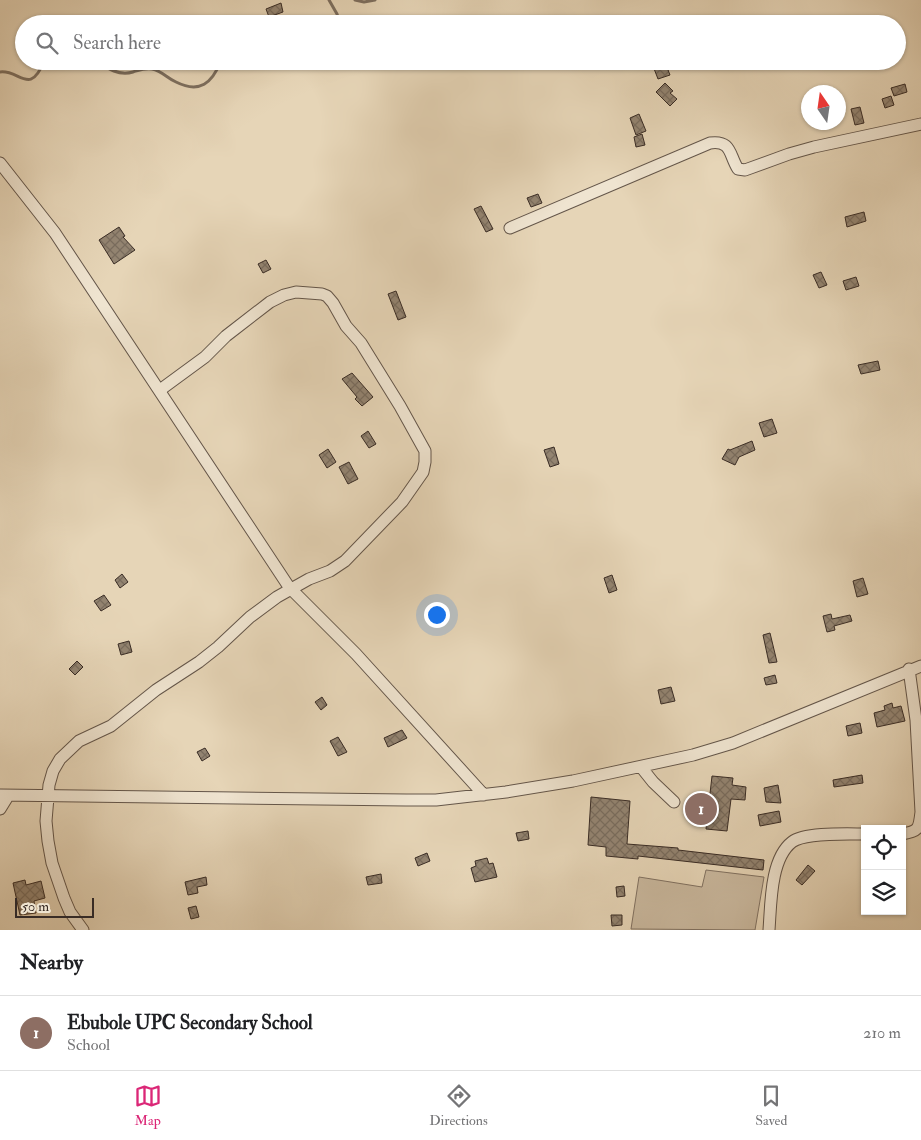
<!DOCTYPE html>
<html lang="en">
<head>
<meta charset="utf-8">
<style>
	body { margin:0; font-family:"IM FELL Double Pica",serif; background:#f6f6f6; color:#202124 }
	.controls { position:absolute; right:15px; bottom:15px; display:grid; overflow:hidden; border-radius:0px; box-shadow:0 1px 4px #0004 }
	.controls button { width:45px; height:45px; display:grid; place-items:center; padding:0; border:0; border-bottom:1px solid #e0e0e0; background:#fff; color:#202124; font:25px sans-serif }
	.compass { position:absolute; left:801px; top:85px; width:45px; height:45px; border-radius:50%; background:#fff; box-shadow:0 1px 4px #0004; rotate:347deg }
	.scale { position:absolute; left:15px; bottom:12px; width:79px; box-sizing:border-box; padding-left:5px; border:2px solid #392c25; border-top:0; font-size:14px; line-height:18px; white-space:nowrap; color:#392c25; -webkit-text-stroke:4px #efe4d0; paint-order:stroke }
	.you { position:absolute; left:436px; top:614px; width:18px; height:18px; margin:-12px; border:4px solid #fff; border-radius:50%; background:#1a73e8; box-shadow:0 0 0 8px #1a73e833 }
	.badge { display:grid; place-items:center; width:32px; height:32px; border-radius:50%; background:#db2777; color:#fff; font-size:16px; font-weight:700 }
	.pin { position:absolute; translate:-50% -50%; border:2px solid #fff; box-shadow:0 1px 5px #0006 }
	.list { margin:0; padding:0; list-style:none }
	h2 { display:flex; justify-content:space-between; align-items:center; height:65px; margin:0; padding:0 20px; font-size:21px }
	h2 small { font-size:16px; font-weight:400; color:#757577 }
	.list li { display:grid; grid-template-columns:32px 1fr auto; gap:15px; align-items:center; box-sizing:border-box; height:75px; padding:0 20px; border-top:1px solid #e0e0e0 }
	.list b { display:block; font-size:19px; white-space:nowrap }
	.list p { margin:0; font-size:16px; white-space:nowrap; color:#757577 }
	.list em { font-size:16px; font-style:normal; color:#757577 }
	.icon { flex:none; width:28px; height:28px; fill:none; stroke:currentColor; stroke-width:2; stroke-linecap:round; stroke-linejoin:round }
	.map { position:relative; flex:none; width:921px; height:930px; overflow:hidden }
	.search { position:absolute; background:#fff; box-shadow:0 1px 4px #0004; left:15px; right:15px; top:15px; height:55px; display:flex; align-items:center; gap:12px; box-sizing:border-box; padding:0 18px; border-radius:28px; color:#757577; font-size:19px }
	.sheet { height:140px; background:#fff }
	nav { display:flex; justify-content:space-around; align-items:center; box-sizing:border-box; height:70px; border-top:1px solid #e0e0e0; background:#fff; font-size:14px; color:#757577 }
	nav a { display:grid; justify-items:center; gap:2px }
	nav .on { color:#db2777 }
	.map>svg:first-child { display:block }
	.pitch { fill:#c9b89e; stroke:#817262 }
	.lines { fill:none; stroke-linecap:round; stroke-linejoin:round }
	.stream { stroke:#7d6f5f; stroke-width:3 }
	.building { fill:url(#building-cross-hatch); stroke:#392c25 }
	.minor-casing { stroke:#64564a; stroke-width:13 }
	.minor { stroke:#efe4d0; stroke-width:11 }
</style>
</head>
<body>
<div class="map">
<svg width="921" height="930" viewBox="0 0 921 930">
	<defs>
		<pattern id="building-cross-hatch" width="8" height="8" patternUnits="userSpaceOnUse" patternTransform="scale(1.25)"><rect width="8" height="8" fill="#938471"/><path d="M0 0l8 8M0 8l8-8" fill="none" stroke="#796c5d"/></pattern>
	</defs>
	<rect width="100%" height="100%" fill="#e6d5b7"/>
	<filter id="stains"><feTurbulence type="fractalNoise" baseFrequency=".004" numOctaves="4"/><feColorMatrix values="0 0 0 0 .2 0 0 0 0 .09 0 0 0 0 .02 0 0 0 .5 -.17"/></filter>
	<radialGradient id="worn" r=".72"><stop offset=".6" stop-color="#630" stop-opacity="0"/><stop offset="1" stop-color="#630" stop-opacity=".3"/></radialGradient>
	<path class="pitch" d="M 706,870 L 764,877 L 755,930 L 631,929 L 639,877 L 702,887 Z"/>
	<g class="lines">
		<path class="stream" d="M 329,0 L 337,14 L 340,24
			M 355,0 L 364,2 L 375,0
			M 97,61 C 108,69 119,76 133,72 C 140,70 144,68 152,69 C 162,71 167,78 176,82 C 200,94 212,83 221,61
			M 0,72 C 19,69 30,97 44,61"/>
	</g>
	<path class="building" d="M 281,3 L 283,12 L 269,17 L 266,9 Z
		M 665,61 L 689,61 L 668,70 L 670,75 L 658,79 L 653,66 Z
		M 665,83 L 673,91 L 670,93 L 677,99 L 670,106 L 656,92 Z
		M 905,84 L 907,92 L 894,96 L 891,88 Z
		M 891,96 L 894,105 L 885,108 L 882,99 Z
		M 860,107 L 864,123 L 855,125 L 851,109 Z
		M 639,114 L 646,131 L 636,135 L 630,118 Z
		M 642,134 L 645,145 L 636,147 L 634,137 Z
		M 538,194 L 542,203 L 531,207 L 527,198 Z
		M 481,206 L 493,229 L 486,232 L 474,209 Z
		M 864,212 L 866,221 L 847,227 L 845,217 Z
		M 119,227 L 125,236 L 123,237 L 135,250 L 114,264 L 99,240 Z
		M 266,260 L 271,269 L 263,273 L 258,264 Z
		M 821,272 L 827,285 L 819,288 L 813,275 Z
		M 856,277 L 859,286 L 846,290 L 843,281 Z
		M 396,291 L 406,317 L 398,320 L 388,294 Z
		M 878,361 L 880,370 L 861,374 L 858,365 Z
		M 352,373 L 373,397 L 362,406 L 355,399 L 357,397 L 342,379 Z
		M 772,419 L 777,433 L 764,437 L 759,423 Z
		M 368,431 L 376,444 L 369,448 L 361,436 Z
		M 752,441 L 755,450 L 739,457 L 735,465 L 722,459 L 728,449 L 730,450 Z
		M 554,447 L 559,464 L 550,467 L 544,450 Z
		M 328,449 L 336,462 L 327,468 L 319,455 Z
		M 349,462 L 358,479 L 348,484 L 339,467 Z
		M 122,574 L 128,582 L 120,588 L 115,580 Z
		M 612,575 L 617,590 L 609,593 L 604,578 Z
		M 863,578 L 868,594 L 857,597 L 853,581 Z
		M 104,595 L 111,605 L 101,611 L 94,601 Z
		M 831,614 L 832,619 L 850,615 L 852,621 L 834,626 L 835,630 L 827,632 L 823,616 Z
		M 770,633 L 777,662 L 769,663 L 763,635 Z
		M 129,641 L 132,652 L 121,655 L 118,644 Z
		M 77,661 L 83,667 L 75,675 L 69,669 Z
		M 775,675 L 777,683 L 766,685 L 764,678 Z
		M 671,687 L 675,701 L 661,704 L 658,690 Z
		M 322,697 L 327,705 L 321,710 L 315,702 Z
		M 892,703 L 893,708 L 901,706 L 905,721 L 877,727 L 874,713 L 885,710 L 884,706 Z
		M 860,723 L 862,733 L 848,736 L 846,726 Z
		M 402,730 L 407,738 L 388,747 L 384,738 Z
		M 338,737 L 347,752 L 338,756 L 330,741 Z
		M 205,748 L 210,756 L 202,761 L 197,752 Z
		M 862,775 L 863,783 L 834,787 L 833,780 Z
		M 712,776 L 733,778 L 732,785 L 746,787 L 745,800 L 731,799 L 727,831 L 706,829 Z
		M 778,785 L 781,803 L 766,802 L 764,788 Z
		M 591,797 L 630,801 L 627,844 L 678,848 L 678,850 L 764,860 L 763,870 L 638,856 L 638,859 L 606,856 L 606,847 L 588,845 Z
		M 779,811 L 781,822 L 760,826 L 758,815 Z
		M 528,831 L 529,839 L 518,841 L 516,833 Z
		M 427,853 L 430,861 L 418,866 L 415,858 Z
		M 487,858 L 489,864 L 493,863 L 497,877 L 475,882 L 471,868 L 476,866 L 475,861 Z
		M 808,865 L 815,871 L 802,885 L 796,880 Z
		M 381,874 L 382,883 L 368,885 L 366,877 Z
		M 206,877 L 207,885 L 197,887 L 198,893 L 188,895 L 185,882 Z
		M 25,880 L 26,885 L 41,881 L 45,898 L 34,901 L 36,913 L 20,915 L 13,883 Z
		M 624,886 L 625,896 L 617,897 L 616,887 Z
		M 196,906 L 199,917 L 191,919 L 188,908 Z
		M 611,915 L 622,915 L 622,925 L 612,926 Z"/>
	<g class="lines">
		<defs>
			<path id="minor" d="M 0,163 L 55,233 L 289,587 L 356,654 L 484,795
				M 510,228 L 710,143 C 732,140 729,155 738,169 L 745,170 L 789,154 L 814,147 L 921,124
				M 641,767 L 653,782 L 674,802
				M 0,795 L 406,800 L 436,800 L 506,792 L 573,781 L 693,755 L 733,743 L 921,666
				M 0,809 L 8,796
				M 902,834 C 919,831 919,829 921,812 L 916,720 L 909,669
				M 83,930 L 70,912 L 64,898 L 52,863 L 48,841 L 46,821 L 49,785 L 53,771 L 60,759 L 79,741 L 111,726 L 156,690 L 199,662 L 218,647 L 250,617 L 277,597 L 309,579 L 330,571 L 345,561 L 402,502 L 423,472 L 425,462 L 425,451 L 400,406 L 361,343 L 346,326 L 333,303 L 327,296 L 322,294 L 296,292 L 284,295 L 270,302 L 226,336 L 205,357 L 160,390
				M 769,930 C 771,905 770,859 792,842 C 805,832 848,834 865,834"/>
		</defs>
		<use href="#minor" class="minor-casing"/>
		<use href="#minor" class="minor"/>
	</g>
	<rect width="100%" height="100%" filter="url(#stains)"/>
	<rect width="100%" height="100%" fill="url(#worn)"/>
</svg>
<div class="controls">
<button><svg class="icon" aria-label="locate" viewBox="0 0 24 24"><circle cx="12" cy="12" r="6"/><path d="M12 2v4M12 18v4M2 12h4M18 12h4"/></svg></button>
<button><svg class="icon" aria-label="layers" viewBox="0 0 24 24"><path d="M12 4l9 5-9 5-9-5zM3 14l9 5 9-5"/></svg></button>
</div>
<svg class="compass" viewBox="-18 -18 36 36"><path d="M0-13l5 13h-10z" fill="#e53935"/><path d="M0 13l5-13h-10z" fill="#757577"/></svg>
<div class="scale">50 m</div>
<div class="you"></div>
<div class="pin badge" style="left:701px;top:809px;background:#8d6e63">1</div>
<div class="search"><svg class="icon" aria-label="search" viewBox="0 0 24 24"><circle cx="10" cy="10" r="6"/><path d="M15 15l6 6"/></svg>Search here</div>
</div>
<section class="sheet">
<h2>Nearby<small></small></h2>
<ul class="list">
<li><span class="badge" style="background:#8d6e63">1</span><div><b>Ebubole UPC Secondary School</b><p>School</p></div><em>210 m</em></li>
</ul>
</section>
<nav>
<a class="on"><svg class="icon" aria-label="map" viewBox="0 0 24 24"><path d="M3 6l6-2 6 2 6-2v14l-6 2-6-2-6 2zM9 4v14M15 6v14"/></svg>Map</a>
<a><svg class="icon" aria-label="directions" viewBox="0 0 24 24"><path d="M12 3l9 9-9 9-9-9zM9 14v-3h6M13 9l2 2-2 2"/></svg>Directions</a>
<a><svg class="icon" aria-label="saved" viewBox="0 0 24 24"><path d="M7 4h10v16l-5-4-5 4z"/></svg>Saved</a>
</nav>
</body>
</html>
